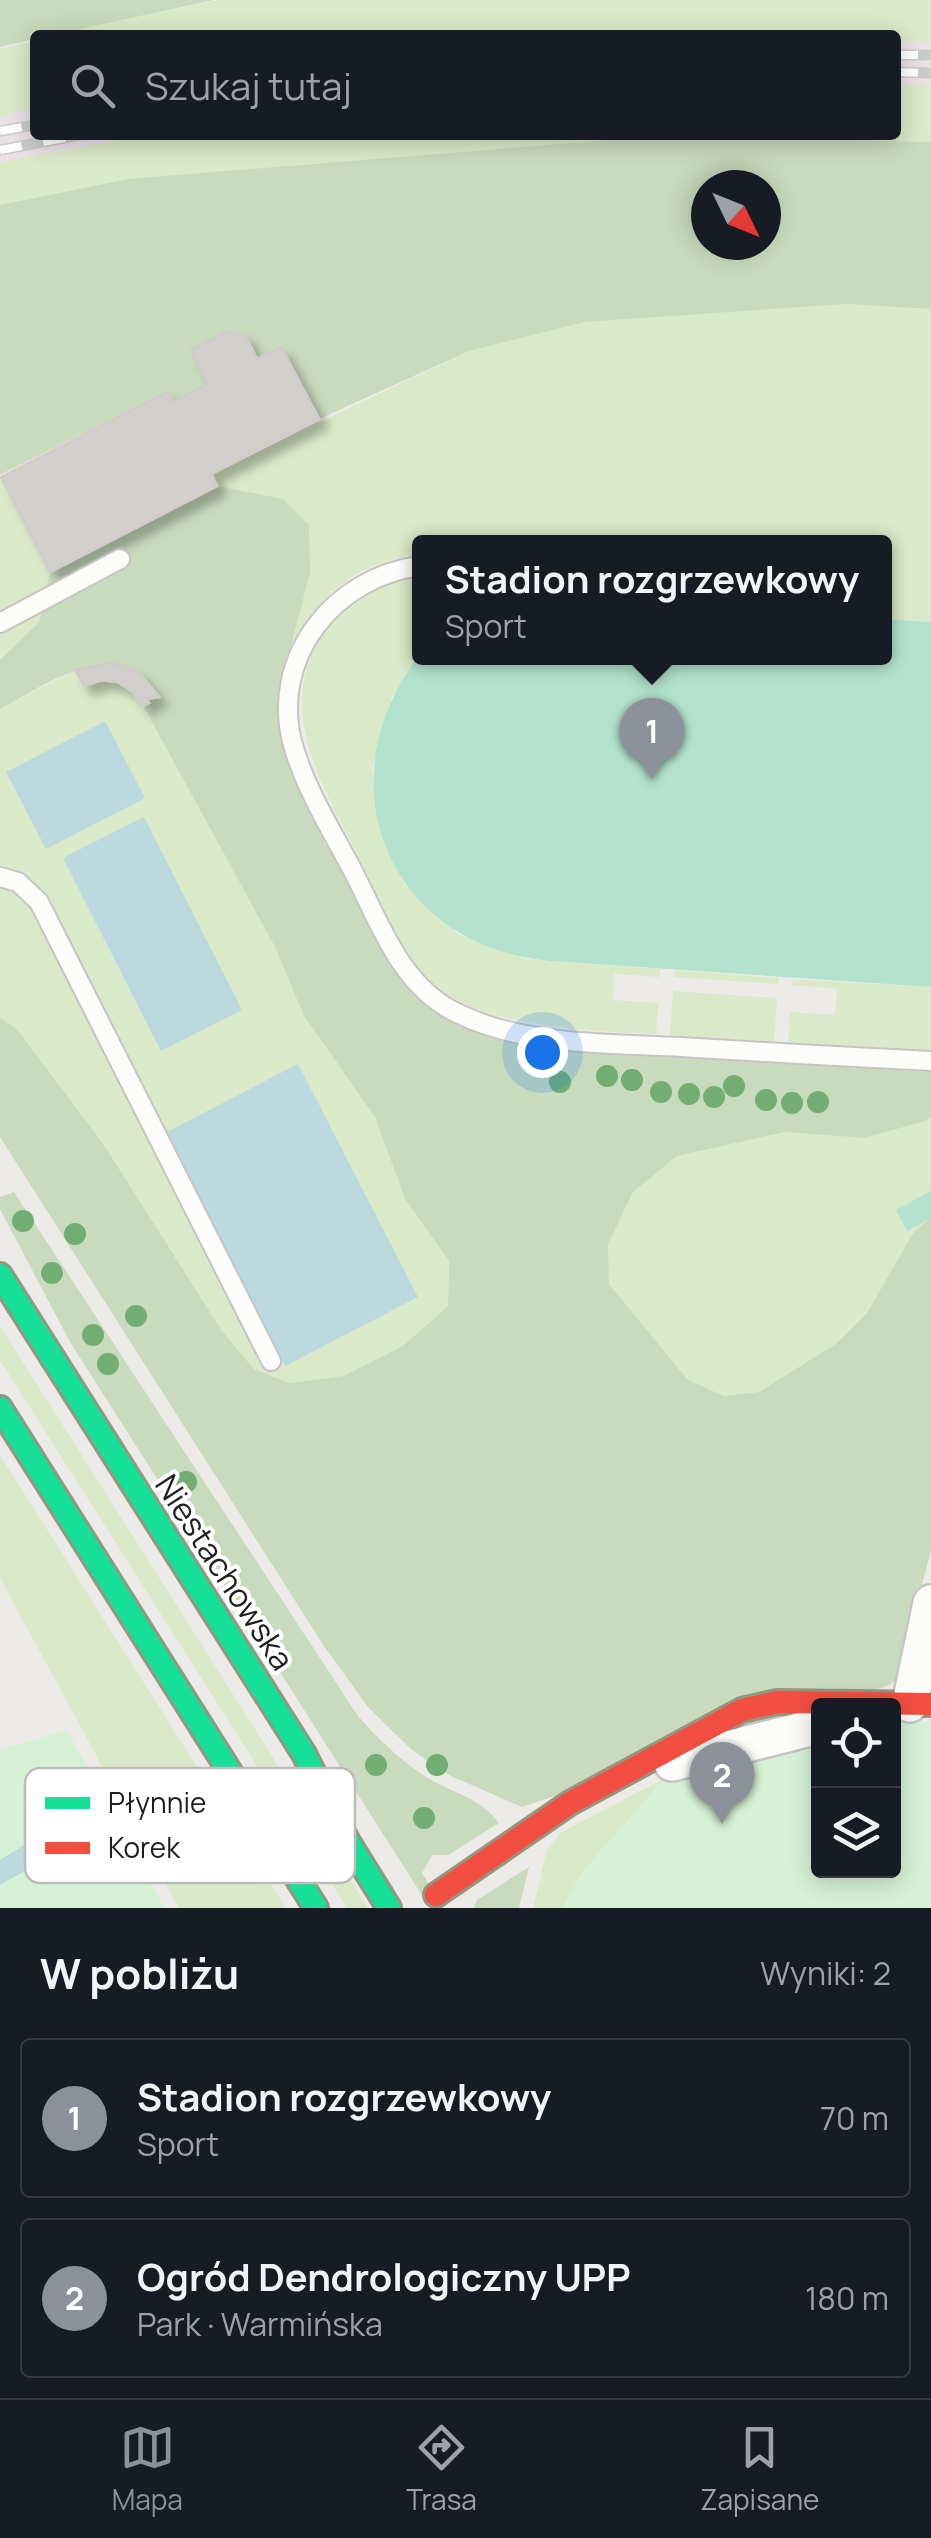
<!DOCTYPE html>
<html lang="pl">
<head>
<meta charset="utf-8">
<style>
	body { margin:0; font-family:Manrope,sans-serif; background:#20242c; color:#f1f3f6 }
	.controls { position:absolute; right:30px; bottom:30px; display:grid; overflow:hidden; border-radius:10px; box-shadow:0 5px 25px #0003 }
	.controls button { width:90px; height:90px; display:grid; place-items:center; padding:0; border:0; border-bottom:2px solid #363941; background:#171b24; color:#f1f3f6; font:50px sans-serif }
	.compass { position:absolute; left:691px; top:170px; width:90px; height:90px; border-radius:50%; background:#171b24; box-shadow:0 5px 25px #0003; rotate:133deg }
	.you { position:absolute; left:542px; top:1052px; width:35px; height:35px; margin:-25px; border:8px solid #fff; border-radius:50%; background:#1a73e8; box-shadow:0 0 0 15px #1a73e833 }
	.badge { display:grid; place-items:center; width:65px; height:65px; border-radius:50%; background:#8c9099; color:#fff; font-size:32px; font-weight:700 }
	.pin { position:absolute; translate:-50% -82px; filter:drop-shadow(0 2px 5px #0008) }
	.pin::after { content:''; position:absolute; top:52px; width:35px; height:30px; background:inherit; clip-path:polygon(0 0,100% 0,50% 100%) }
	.popup { position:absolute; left:412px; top:535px; width:480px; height:130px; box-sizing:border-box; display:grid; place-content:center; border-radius:10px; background:#171b24; filter:drop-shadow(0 2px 8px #0005); font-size:32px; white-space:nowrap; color:#9ea1a6 }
	.popup b { font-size:38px; color:#f1f3f6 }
	.popup::after { content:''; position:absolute; left:50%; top:100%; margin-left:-20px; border:20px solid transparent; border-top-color:#171b24 }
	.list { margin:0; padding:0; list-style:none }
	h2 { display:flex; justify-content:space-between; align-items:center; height:130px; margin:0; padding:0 40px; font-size:42px }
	h2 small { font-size:32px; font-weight:400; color:#9ea1a6 }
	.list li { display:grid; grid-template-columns:65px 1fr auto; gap:30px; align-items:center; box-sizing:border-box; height:160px; margin:0 20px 20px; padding:0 20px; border:2px solid #363941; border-radius:10px }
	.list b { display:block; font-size:38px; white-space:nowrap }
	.list p { margin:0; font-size:32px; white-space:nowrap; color:#9ea1a6 }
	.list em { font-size:32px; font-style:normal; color:#9ea1a6 }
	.icon { flex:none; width:55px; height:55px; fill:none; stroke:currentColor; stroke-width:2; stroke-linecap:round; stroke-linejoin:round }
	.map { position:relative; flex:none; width:931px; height:1908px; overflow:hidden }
	.search { position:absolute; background:#171b24; box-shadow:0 5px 25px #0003; left:30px; right:30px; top:30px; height:110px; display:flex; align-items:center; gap:25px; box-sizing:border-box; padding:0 35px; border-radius:10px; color:#9ea1a6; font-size:38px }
	.sheet { height:490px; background:#171b24 }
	nav { display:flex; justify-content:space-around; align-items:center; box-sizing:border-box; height:140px; border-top:2px solid #363941; background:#171b24; font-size:28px; color:#9ea1a6 }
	nav a { display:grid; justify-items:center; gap:5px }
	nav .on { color:#8c9099 }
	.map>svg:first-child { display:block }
	.industrial { fill:#eae0e6 }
	.grass { fill:#dae9c7 }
	.forest { fill:#c9dbbd; fill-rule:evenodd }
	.park { fill:#d6f2d5 }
	.pitch { fill:#b3e3ce }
	.water { fill:#bbd9df }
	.building { fill:#d2cfcc; stroke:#d0cdc9; stroke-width:2.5; filter:url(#shadow) }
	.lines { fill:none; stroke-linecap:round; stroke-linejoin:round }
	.lane-casing { stroke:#c6c5c3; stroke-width:22 }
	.street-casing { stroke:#c6c5c3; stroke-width:40 }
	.fast-casing { stroke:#95967f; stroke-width:28 }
	.jam-casing { stroke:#95967f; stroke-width:28 }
	.lane { stroke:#fcfcfb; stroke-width:18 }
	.street { stroke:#fcfcfb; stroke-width:35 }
	.fast { stroke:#16e098; stroke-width:22 }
	.jam { stroke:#f24e42; stroke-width:22 }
	.rail-casing { stroke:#cbcbca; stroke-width:11 }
	.rail { stroke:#fff; stroke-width:8; stroke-dasharray:22; stroke-linecap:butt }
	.tree { fill:#72ae73 }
	.labels { text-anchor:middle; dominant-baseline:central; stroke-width:8; stroke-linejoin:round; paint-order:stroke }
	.street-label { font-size:32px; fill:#1f1f1f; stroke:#fff }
	.key { fill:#fff; stroke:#bcbcbc; stroke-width:2.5 }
	.key-label { font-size:28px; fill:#1f1f1f }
</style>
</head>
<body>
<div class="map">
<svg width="931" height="1908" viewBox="0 0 931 1908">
	<defs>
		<filter id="shadow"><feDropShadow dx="9" dy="9" stdDeviation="5" flood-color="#0004"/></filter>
	</defs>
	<rect width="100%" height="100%" fill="#edebe7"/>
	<path class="industrial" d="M 896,41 L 931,42 L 931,85 L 896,84 Z
		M 35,109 L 35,135 L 150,135 L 0,162 L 0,116 Z"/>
	<path class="grass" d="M 218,0 L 931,0 L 931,42 L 896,41 L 896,35 L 53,35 Z
		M 35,40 L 35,109 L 0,116 L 0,49 Z
		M 896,84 L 931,85 L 931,142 L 686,135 L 896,135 Z
		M 150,135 L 669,135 L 129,179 L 0,205 L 0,162 Z
		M 846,304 L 931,309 L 931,622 L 885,619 L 884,542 L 420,542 L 419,555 C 358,560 314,598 288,652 L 310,573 L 283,500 L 217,486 L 211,474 L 469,351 L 585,322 Z
		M 0,475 L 50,572 L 39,622 L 0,660 Z
		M 419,577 L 419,656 L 392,697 L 372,767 L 383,840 L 405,884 L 458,934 L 526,959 L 660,969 L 660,977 L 614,974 L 613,1000 L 658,1003 L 656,1034 C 595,1031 493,1028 443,991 C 405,963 387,912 366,871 C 327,792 263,702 334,621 C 356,596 387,580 419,577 Z
		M 75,670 L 84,686 C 108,676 126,682 141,703 L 275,947 L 304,1016 L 375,1117 L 405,1199 L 449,1261 L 448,1306 L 403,1346 L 343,1376 L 289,1383 L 254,1369 L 222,1331 L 104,1145 L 16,1029 L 0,1018 L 0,709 Z
		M 675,970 L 778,978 L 778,984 L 674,977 Z
		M 792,979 L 931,987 L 931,1050 L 788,1043 L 790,1012 L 835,1015 L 837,989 L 792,985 Z
		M 673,991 L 777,998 L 774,1042 L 670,1035 Z
		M 931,1118 L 931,1217 L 913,1233 L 867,1313 L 837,1343 L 758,1392 L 723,1396 L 688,1380 L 609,1284 L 608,1244 L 633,1192 L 677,1156 L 785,1132 L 864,1138 Z
		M 0,1326 L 368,1908 L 347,1908 L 0,1360 Z
		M 0,1455 L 286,1908 L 179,1908 L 0,1578 Z
		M 665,1778 L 584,1870 L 562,1908 L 533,1908 L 547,1850 L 560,1833 Z"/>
	<path class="forest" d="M 0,0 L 214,0 L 54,35 L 35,35 L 35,39 L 0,47 Z
		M 669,135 L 931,142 L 931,309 L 846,304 L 585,322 L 469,351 L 319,419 L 281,347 L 257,359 L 245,336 L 228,331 L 191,350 L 208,384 L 173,402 L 167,392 L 0,475 L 0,205 L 128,179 ZM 706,185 L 766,185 L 766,245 L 706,245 Z
		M 217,486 L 283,499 L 309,525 L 310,573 L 279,691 L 284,750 L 388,963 L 428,1008 L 487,1035 L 573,1050 L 931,1072 L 931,1118 L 925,1121 L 864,1138 L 785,1132 L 677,1156 L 633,1192 L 608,1244 L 609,1284 L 688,1380 L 724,1396 L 759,1392 L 837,1343 L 867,1313 L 913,1233 L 931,1217 L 931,1550 L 898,1679 L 889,1685 L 522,1807 L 451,1776 L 413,1751 L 368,1707 L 324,1646 L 0,1137 L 0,1018 L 16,1028 L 104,1145 L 222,1331 L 254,1369 L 289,1383 L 343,1376 L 403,1346 L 448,1306 L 449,1261 L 405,1199 L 375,1117 L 304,1016 L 275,947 L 143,706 L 147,699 L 159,697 C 121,629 48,684 0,709 L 0,660 L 39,622 L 50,572 Z
		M 14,1192 L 358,1716 C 378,1739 401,1761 428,1778 C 454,1794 480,1797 499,1823 L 448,1855 L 432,1855 L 422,1873 L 444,1908 L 430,1908 L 70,1342 L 0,1209 L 0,1197 Z
		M 529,1867 L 519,1908 L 474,1908 L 477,1900 Z"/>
	<path class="park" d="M 931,1722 L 931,1908 L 562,1908 L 584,1870 L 665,1778 L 818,1738 L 818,1870 L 894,1870 L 894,1724 Z
		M 67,1730 L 164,1908 L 0,1908 L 0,1750 Z"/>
	<path class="pitch" d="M 885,619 L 931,622 L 931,987 L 551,961 C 389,947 321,783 419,656 L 884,658 Z
		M 931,1191 L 931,1218 L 907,1231 L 896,1210 Z"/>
	<path class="water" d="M 105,721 L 145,798 L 46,849 L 6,772 Z
		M 144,817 L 242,1010 L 161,1051 L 63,858 Z
		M 298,1064 L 418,1297 L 285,1366 L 165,1133 Z
		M 32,1840 L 44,1860 L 0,1885 L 0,1860 Z"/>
	<path class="building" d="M 229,331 L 245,336 L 257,359 L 281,347 L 319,419 L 211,474 L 217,486 L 50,572 L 1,477 L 168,392 L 173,402 L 208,384 L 191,350 Z
		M 112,663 L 138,672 L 159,697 L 147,699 L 149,703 L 143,706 L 133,692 L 118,682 L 101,680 L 84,686 L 75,670 Z"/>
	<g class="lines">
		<defs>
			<path id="lane" d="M 420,566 C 334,577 269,658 293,745 C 306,791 334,834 355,875 C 381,926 402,987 457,1013 C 524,1046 608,1043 681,1047 C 764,1052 848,1057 931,1061
				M 0,623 L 120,559
				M 0,877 L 18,882 L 39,902 L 271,1361"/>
			<path id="street" d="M 910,1704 L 931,1603
				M 672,1763 L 818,1726"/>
			<path id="fast" d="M 0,1275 L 304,1754 L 348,1842 L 389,1908
				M 0,1408 L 316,1908"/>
			<path id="jam" d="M 436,1895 L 570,1803 L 742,1710 L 777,1702 L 931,1704"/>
		</defs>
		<use href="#lane" class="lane-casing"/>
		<use href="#street" class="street-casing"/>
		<use href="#fast" class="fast-casing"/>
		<use href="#jam" class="jam-casing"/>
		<use href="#lane" class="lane"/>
		<use href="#street" class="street"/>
		<use href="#fast" class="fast"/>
		<use href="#jam" class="jam"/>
		<defs>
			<path id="rail" d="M 896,55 L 931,55
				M 896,72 L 931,73
				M 0,131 L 35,125
				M 0,150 L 80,135"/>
		</defs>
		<use href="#rail" class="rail-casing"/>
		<use href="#rail" class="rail"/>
	</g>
	<g class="tree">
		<circle cx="607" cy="1076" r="11"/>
		<circle cx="632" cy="1080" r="11"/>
		<circle cx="560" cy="1082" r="11"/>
		<circle cx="734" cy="1086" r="11"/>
		<circle cx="661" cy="1092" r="11"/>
		<circle cx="689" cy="1094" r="11"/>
		<circle cx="714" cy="1097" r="11"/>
		<circle cx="766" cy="1100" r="11"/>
		<circle cx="818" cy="1102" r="11"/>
		<circle cx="792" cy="1103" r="11"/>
		<circle cx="23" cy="1221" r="11"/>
		<circle cx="75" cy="1234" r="11"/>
		<circle cx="52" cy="1273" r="11"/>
		<circle cx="136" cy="1316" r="11"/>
		<circle cx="93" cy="1335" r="11"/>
		<circle cx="108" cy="1364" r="11"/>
		<circle cx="186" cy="1482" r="11"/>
		<circle cx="376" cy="1765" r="11"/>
		<circle cx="437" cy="1765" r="11"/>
		<circle cx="424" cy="1818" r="11"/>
	</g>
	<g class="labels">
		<g class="street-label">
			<text transform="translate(225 1572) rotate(57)">Niestachowska</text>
		</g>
	</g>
	<rect x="25" y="1768" width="330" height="115" rx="15" class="key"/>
	<rect x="45" y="1797" width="45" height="12" fill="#16e098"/>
	<rect x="45" y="1842" width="45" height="12" fill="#f24e42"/>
	<g class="key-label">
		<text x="108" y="1813">Płynnie</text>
		<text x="108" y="1858">Korek</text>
	</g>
</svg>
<div class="controls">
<button><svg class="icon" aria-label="locate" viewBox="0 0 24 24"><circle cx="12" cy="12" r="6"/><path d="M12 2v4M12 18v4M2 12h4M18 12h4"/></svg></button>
<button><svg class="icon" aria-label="layers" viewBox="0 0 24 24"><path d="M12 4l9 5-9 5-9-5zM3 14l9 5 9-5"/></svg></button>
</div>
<svg class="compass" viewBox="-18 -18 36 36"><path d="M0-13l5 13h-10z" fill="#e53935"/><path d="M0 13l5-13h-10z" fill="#9ea1a6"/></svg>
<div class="you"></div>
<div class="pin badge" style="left:652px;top:780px">1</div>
<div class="popup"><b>Stadion rozgrzewkowy</b>Sport</div>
<div class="pin badge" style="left:722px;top:1824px">2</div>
<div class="search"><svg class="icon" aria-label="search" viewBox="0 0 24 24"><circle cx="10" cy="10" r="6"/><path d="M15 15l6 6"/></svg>Szukaj tutaj</div>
</div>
<section class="sheet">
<h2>W pobliżu<small>Wyniki: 2</small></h2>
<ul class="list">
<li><span class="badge">1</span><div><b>Stadion rozgrzewkowy</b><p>Sport</p></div><em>70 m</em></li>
<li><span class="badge">2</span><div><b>Ogród Dendrologiczny UPP</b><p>Park · Warmińska</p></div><em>180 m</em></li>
</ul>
</section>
<nav>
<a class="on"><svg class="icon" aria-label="map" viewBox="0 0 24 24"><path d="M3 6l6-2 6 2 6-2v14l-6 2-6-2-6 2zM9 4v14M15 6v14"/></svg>Mapa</a>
<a><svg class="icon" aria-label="directions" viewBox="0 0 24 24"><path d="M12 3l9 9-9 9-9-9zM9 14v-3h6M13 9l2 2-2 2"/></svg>Trasa</a>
<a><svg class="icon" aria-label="saved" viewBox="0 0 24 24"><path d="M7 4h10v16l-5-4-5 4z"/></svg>Zapisane</a>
</nav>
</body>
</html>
